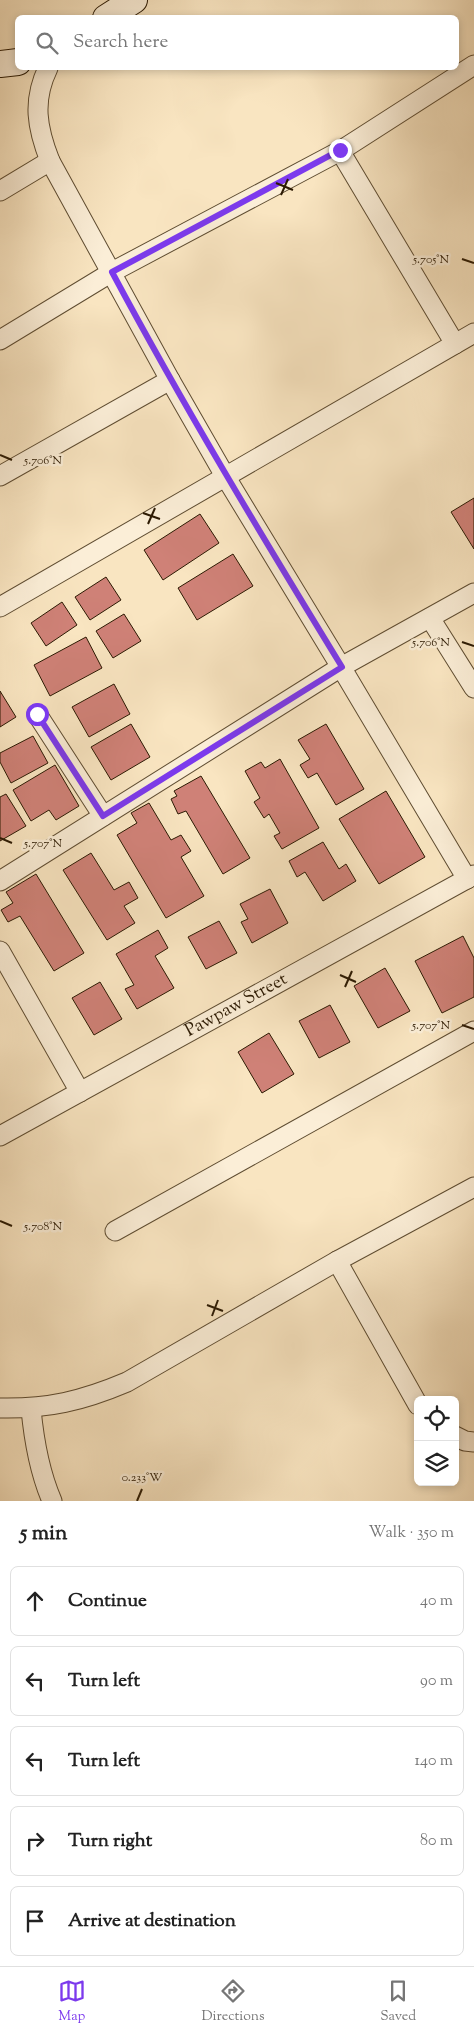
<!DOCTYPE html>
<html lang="en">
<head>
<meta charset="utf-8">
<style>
	body { margin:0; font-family:"Sorts Mill Goudy",serif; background:#f6f6f6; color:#222 }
	.controls { position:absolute; right:15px; bottom:15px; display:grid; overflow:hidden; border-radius:8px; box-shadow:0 2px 8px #0003 }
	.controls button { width:45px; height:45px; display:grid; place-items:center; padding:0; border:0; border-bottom:1px solid #e0e0e0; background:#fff; color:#222; font:25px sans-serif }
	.stop { position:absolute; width:15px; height:15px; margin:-11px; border:4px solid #7c3aed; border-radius:50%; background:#fff }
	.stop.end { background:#7c3aed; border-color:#fff; box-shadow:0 1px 5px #0008 }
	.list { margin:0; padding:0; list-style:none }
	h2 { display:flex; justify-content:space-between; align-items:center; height:65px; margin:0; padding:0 20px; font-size:21px }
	h2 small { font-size:16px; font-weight:400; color:#767676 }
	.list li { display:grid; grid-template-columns:32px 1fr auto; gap:15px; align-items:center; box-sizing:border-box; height:70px; margin:0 10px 10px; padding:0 10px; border:1px solid #e0e0e0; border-radius:8px }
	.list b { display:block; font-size:19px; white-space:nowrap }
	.list em { font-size:16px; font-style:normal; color:#767676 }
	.icon { flex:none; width:28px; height:28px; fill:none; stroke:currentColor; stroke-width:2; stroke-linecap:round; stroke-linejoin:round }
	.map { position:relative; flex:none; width:474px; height:1501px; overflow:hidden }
	.search { position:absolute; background:#fff; box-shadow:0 2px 8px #0003; left:15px; right:15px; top:15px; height:55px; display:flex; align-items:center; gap:12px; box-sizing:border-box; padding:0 18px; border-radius:8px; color:#767676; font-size:19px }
	.sheet { height:465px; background:#fff }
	nav { display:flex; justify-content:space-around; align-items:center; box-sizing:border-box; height:70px; border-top:1px solid #e0e0e0; background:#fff; font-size:14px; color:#767676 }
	nav a { display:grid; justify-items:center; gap:2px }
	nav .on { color:#7c3aed }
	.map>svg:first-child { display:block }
	.building { fill:#cf8177; stroke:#2c1a03 }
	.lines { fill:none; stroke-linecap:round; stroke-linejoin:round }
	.street-casing { stroke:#5f4d32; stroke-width:21 }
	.secondary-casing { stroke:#2c1a03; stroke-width:28 }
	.street { stroke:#fbeed7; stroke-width:19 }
	.secondary { stroke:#fbeed7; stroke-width:26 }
	.route { stroke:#7c3aed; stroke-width:6 }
	.ticks { fill:none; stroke:#2c1a03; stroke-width:2 }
	.labels { text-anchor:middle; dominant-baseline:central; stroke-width:5; stroke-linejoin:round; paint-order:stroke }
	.street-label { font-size:18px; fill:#2c1a03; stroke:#fbeed7 }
	.ticks-label { font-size:12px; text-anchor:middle; fill:#2c1a03; stroke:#fbeed7; stroke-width:5; stroke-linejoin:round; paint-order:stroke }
</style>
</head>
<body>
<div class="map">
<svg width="474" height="1501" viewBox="0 0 474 1501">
	<rect width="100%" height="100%" fill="#f9e5c1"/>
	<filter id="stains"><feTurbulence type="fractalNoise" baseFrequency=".004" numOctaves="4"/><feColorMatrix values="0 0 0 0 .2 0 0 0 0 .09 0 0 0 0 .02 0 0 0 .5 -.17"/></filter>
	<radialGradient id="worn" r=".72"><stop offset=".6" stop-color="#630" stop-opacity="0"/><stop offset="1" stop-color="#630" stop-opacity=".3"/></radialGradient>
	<path class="building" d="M 474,498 L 474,549 L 451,512 Z
		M 200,514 L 219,543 L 163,580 L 144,550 Z
		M 233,554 L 253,586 L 197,620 L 178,588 Z
		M 106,577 L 121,600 L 90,620 L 75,597 Z
		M 62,602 L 77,625 L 46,646 L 31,623 Z
		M 124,614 L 141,641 L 113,658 L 96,631 Z
		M 86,637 L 102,668 L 50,696 L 34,665 Z
		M 114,684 L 130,714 L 89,737 L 72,707 Z
		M 0,691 L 16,717 L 0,727 Z
		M 131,724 L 150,757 L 111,780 L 91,747 Z
		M 326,724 L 364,789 L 336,805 L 317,773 L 308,778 L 300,765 L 310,759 L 298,740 Z
		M 33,736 L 48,763 L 11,783 L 0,762 L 0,753 Z
		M 280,759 L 319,828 L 282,849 L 274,836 L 280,833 L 269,814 L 264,818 L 254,802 L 260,798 L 245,771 L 261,762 L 265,768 Z
		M 55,765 L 79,806 L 56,820 L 49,810 L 31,821 L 13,790 Z
		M 201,776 L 250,858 L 223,874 L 186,811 L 178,814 L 171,799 L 177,796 L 174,791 Z
		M 386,791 L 425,857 L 379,884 L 339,819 Z
		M 6,794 L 26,826 L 0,841 L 0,797 Z
		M 149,803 L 171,840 L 181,835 L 191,851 L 181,857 L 204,896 L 166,918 L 117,835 L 137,823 L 131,813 Z
		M 323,842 L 339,869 L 346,864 L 356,881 L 323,901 L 305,872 L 297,877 L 289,861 Z
		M 91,853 L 114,890 L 129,882 L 138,898 L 124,906 L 135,923 L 107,940 L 63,870 Z
		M 36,874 L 84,953 L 54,971 L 20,916 L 8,922 L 1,910 L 13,903 L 6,892 Z
		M 270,889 L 288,923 L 252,943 L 241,922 L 248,919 L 240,904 Z
		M 219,921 L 237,953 L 206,969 L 188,937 Z
		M 158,930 L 168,948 L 155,956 L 174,988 L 137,1009 L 125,989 L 134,985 L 116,954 Z
		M 463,936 L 474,958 L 474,997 L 442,1013 L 415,961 Z
		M 385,968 L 410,1011 L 378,1028 L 354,986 Z
		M 100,982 L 122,1019 L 94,1035 L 72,998 Z
		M 330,1005 L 350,1042 L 319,1058 L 299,1021 Z
		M 269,1033 L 294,1074 L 262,1093 L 238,1052 Z"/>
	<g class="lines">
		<defs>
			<g id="street">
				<path d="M 48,68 C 32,101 37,128 50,161 L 170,380 L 225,476 L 341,667 L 467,879"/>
				<path d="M 340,151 L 455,344"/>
				<path d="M 0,191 L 50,161"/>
				<path d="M 0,340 L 112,272 L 340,151 L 474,65"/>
				<path d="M 0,476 L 170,380"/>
				<path d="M 0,607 L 474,333"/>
				<path d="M 430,618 L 474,688"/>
				<path d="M 37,714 L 103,816"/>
				<path d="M 0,881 L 341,667 L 474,593"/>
				<path d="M 0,951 L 80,1092"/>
				<path id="s1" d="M 0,1136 L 474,875"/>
				<path d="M 115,1231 L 474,1031"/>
				<path d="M 337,1261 L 418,1405"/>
				<path d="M 0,1408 C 48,1409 82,1401 127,1382 L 337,1261 L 474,1187"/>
				<path d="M 31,1409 C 34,1441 39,1471 52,1501"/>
				<path d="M 455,1436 L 465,1441 L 474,1442"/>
			</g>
			<path id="secondary" d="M 106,18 L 134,0
				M 0,64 L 18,62"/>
		</defs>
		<use href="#street" class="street-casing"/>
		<use href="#secondary" class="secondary-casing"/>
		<use href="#street" class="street"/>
		<use href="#secondary" class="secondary"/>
	</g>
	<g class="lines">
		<path class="route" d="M 37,714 L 103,816 L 342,667 C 262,536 184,407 112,272 L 340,150"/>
	</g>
	<path class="ticks" d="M 276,183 L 293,190M 281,195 L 288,179M 462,259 L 474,263M 0,455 L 12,460M 143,513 L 160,519M 148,524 L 155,508M 462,642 L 474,646M 0,838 L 12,843M 340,975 L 356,982M 345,987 L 352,971M 462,1025 L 474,1029M 0,1221 L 12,1226M 207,1305 L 223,1311M 212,1316 L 218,1300M 137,1501 L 142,1489"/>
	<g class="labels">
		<g class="street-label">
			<text stroke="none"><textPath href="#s1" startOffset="270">Pawpaw Street</textPath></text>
		</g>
	</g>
	<g class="ticks-label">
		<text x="431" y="263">5.705°N</text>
		<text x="43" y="464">5.706°N</text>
		<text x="431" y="646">5.706°N</text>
		<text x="43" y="847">5.707°N</text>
		<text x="431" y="1029">5.707°N</text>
		<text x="43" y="1230">5.708°N</text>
		<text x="142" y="1481">0.233°W</text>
	</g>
	<rect width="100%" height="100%" filter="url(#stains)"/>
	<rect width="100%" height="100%" fill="url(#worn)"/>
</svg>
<div class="controls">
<button><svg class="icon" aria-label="locate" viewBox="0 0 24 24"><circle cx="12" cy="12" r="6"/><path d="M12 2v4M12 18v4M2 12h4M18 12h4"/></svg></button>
<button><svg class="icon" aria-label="layers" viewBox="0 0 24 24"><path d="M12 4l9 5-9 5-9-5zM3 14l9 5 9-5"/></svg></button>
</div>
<div class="stop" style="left:37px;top:714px"></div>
<div class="stop end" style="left:340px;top:150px"></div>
<div class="search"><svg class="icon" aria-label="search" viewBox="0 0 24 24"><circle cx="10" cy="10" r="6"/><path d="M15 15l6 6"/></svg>Search here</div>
</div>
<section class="sheet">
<h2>5 min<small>Walk · 350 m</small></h2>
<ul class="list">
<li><svg class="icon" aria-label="ahead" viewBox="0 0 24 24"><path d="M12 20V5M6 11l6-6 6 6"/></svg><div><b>Continue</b></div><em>40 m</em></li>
<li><svg class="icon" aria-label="left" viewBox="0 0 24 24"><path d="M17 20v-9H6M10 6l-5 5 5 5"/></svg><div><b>Turn left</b></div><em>90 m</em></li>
<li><svg class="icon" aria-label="left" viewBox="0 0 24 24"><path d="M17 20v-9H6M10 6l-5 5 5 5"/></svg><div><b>Turn left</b></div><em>140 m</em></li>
<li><svg class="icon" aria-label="right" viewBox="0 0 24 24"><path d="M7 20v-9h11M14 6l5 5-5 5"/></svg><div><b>Turn right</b></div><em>80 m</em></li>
<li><svg class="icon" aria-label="arrive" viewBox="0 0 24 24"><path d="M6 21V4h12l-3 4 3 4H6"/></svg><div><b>Arrive at destination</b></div></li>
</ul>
</section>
<nav>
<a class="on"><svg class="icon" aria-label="map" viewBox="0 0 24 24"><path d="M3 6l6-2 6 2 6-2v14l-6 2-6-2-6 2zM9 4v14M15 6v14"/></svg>Map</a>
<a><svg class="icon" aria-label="directions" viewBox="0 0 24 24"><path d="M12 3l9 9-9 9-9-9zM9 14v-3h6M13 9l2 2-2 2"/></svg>Directions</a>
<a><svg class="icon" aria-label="saved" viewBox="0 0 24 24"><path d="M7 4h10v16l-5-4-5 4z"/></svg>Saved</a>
</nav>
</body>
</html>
